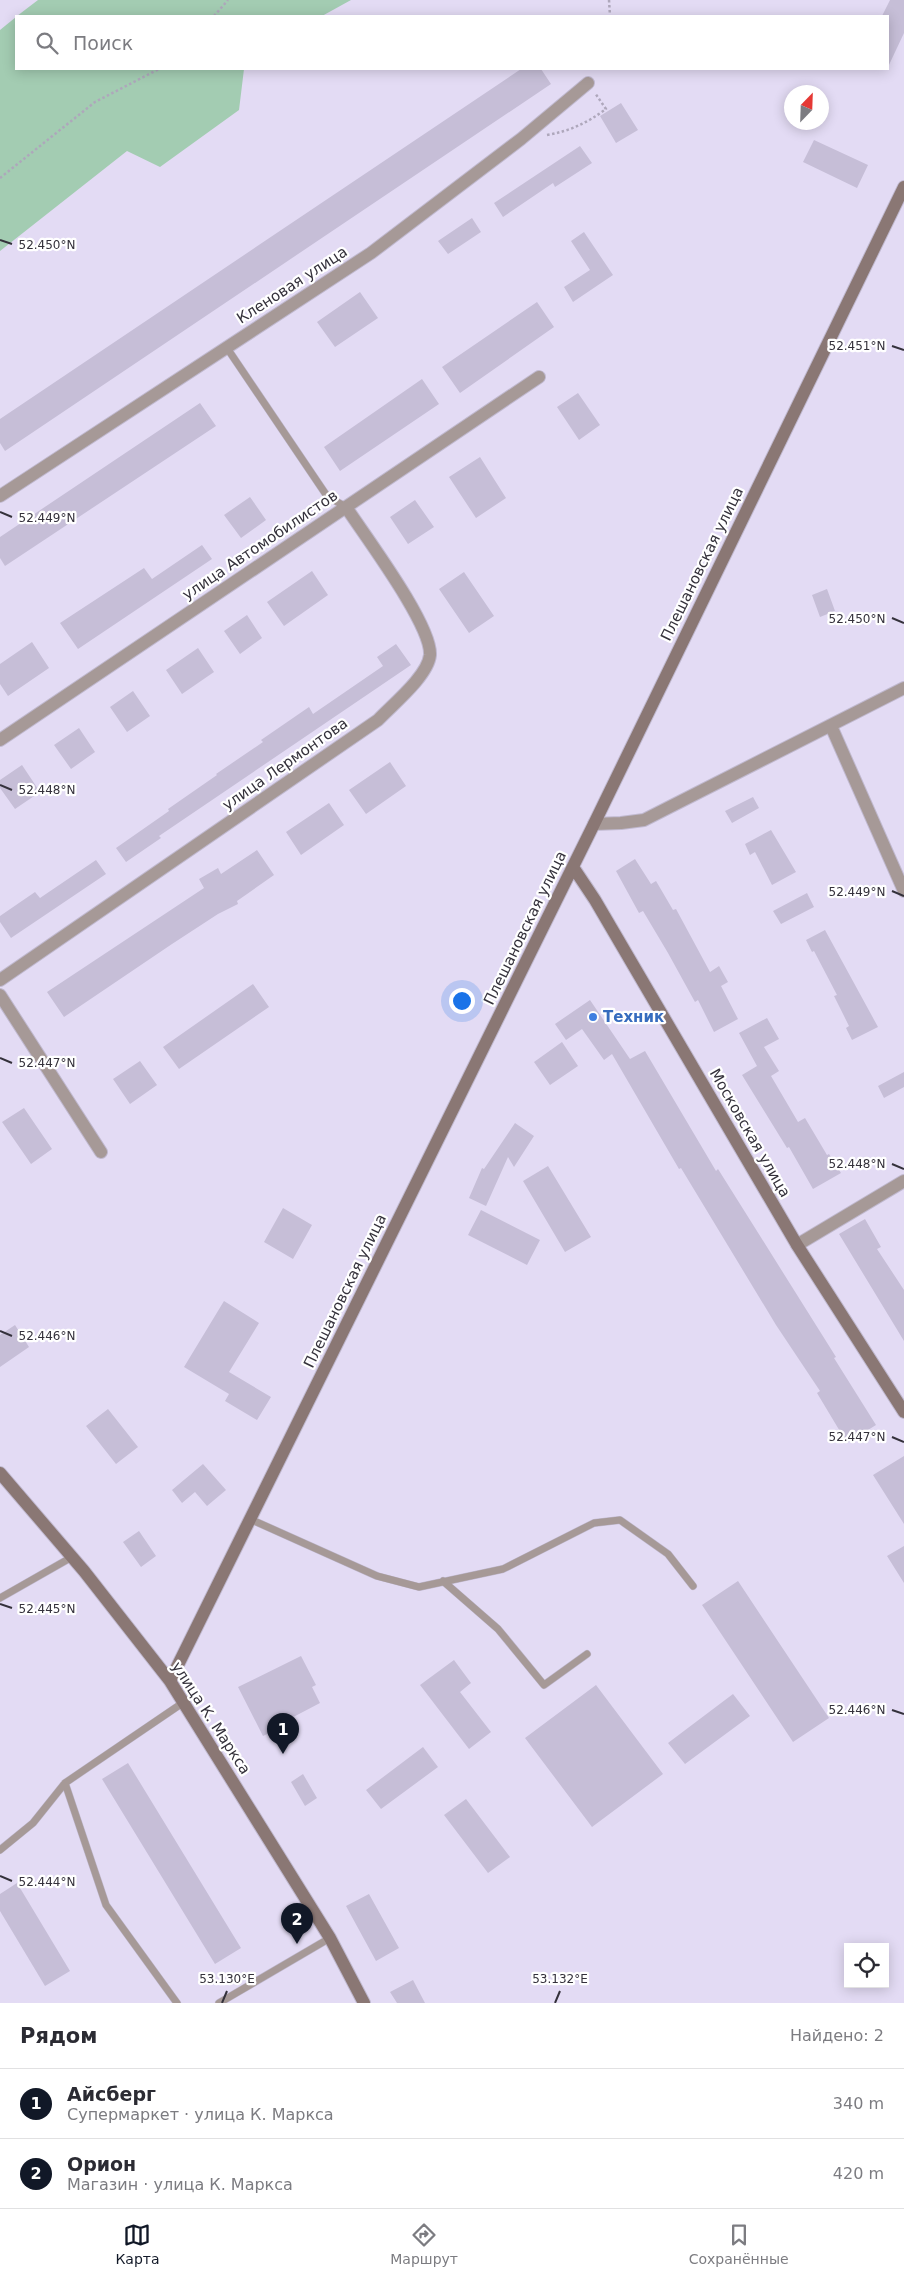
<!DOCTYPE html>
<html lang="ru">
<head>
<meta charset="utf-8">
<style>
	body { margin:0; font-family:"DejaVu Sans",sans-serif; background:#f2f2f3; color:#2b2b33 }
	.controls { position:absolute; right:15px; bottom:15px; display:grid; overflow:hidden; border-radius:0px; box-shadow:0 2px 12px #0003 }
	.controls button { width:45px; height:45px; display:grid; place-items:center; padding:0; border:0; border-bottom:1px solid #e1e1e2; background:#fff; color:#2b2b33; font:25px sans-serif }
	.compass { position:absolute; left:784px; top:85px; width:45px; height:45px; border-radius:50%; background:#fff; box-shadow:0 2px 12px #0003; rotate:23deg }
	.you { position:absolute; left:461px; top:1000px; width:18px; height:18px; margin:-12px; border:4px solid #fff; border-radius:50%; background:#1a73e8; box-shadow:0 0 0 8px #1a73e833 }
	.badge { display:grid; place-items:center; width:32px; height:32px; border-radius:50%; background:#111827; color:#fff; font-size:16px; font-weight:700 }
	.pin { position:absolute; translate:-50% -41px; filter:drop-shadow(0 1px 2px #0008) }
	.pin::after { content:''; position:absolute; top:26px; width:18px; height:15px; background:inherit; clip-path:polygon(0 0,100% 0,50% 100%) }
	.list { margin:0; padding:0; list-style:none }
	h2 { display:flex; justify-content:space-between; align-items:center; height:65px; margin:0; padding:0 20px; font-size:21px }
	h2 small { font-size:16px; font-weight:400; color:#7c7c81 }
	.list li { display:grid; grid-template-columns:32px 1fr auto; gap:15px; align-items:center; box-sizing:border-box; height:70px; padding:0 20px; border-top:1px solid #e1e1e2 }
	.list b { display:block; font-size:19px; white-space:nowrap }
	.list p { margin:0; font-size:16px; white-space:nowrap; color:#7c7c81 }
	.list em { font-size:16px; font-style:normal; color:#7c7c81 }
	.icon { flex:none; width:28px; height:28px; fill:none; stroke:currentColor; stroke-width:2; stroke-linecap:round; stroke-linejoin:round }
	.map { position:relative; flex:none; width:904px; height:2003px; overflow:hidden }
	.search { position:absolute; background:#fff; box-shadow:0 2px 12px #0003; left:15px; right:15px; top:15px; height:55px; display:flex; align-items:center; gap:12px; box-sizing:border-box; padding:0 18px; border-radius:0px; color:#7c7c81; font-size:19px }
	.sheet { height:205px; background:#fff }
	nav { display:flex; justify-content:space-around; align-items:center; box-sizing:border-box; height:70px; border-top:1px solid #e1e1e2; background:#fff; font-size:14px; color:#7c7c81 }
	nav a { display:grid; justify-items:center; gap:2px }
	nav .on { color:#111827 }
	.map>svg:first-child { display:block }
	.green { fill:#a3ccb2 }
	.building { fill:#c6bed7 }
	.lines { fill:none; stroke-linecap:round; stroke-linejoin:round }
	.lane-casing { stroke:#c0b9cf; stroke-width:8 }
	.street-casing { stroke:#c0b9cf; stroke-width:14 }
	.secondary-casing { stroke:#c0b9cf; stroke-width:14 }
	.path { stroke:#aea7bb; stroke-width:2.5; stroke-dasharray:2.5 2.5; stroke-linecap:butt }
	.lane { stroke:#a69997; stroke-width:7 }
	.street { stroke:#a69997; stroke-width:12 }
	.secondary { stroke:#8a7774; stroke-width:12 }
	.ticks { fill:none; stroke:#34313b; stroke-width:2 }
	.shop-dot { fill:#3f7fe0; stroke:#fff; stroke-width:2 }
	.labels { text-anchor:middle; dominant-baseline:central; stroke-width:4.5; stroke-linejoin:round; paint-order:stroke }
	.street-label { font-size:15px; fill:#34313b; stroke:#fff }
	.shop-label { font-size:15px; font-weight:bold; fill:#366cbe; stroke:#fff; text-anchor:start }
	.ticks-label { font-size:12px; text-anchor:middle; fill:#34313b; stroke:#fff; stroke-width:4.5; stroke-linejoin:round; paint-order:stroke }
</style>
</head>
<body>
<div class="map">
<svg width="904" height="2003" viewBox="0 0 904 2003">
	<rect width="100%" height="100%" fill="#e3dbf4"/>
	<path class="green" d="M 38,0 L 351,0 L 322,16 L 17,16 Z
		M 16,17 L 16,69 L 244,69 L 239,110 L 160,167 L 127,151 L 0,251 L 0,30 Z"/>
	<path class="building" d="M 890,0 L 904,0 L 904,33 L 888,67 L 888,16 L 882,16 Z
		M 521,69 L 541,69 L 551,84 L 5,451 L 0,443 L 0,419 Z
		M 621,103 L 638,130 L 616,143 L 600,116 Z
		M 814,140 L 868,165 L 857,188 L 803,162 Z
		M 580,146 L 592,163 L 555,187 L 553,183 L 503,217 L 494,203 Z
		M 472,218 L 481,232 L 448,254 L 438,241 Z
		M 584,232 L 613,275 L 573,302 L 564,287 L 590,270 L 571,241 Z
		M 360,292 L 378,318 L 335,347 L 317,322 Z
		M 537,302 L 554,327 L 460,393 L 442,367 Z
		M 422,379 L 439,404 L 340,471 L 324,447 Z
		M 578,393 L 600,425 L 579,440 L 557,407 Z
		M 200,403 L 216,426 L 5,566 L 0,558 L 0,537 Z
		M 480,457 L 506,498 L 476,518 L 449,477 Z
		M 250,497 L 266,520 L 241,538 L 224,515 Z
		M 415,500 L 434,527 L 408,544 L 390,517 Z
		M 202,545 L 212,559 L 78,649 L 60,623 L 144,568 L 152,579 Z
		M 312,571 L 328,595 L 284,626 L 267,602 Z
		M 464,572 L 494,616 L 469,633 L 439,589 Z
		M 827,589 L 835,611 L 820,617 L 812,595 Z
		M 247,615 L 262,638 L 240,654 L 224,631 Z
		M 32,642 L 49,668 L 8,696 L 0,684 L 0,664 Z
		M 396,644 L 411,665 L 159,836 L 161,838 L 126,862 L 116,848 L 169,811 L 168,809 L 217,775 L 216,774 L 263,742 L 261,740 L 309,707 L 313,714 L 383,666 L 377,657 Z
		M 198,648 L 214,672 L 182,694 L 166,670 Z
		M 133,691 L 150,716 L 127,732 L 110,707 Z
		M 79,728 L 95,752 L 71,769 L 54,745 Z
		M 390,762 L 406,786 L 366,814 L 349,790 Z
		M 22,765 L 40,792 L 15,809 L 0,788 L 0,780 Z
		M 753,797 L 759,808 L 732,823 L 725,811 Z
		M 329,803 L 344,825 L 301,855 L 286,832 Z
		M 771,830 L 796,872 L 772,885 L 755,852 L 750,855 L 745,844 Z
		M 257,850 L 274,875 L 237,901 L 238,904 L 218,914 L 172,944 L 64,1017 L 47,992 L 204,888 L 199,879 L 218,868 L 221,874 Z
		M 635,859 L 651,884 L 656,881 L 673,910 L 676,909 L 710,972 L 719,966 L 728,982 L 721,986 L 738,1019 L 714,1032 L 698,1000 L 695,1002 L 668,953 L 643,911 L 639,913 L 616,871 Z
		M 96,860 L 106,874 L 11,938 L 0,922 L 0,916 L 35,892 L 40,898 Z
		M 807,893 L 814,907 L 781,924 L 773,911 Z
		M 825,930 L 878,1027 L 852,1040 L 846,1028 L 849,1026 L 834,996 L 837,995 L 814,951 L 812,952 L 806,940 Z
		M 253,984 L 269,1007 L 179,1069 L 163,1047 Z
		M 590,1000 L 630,1059 L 645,1051 L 716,1171 L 718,1169 L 836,1357 L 834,1358 L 876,1425 L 847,1443 L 817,1393 L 820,1391 L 776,1325 L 681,1168 L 679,1169 L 612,1054 L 604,1060 L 582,1029 L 566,1040 L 555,1024 Z
		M 767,1018 L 779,1039 L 764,1047 L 779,1071 L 771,1076 L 798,1122 L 805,1118 L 827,1155 L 829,1154 L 841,1173 L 813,1189 L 789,1147 L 787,1148 L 742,1075 L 757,1066 L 739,1033 Z
		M 562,1042 L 578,1066 L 550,1085 L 534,1062 Z
		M 140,1061 L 157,1085 L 130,1104 L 113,1079 Z
		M 904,1072 L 904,1087 L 884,1098 L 878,1086 Z
		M 24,1108 L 52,1149 L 31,1164 L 2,1122 Z
		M 515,1123 L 534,1136 L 514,1167 L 508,1157 L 486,1206 L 469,1198 L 482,1168 L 484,1169 Z
		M 548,1166 L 591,1237 L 565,1252 L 523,1181 Z
		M 283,1208 L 312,1225 L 293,1259 L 264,1242 Z
		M 481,1210 L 540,1240 L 527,1265 L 468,1235 Z
		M 865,1219 L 881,1247 L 877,1249 L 904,1290 L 904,1341 L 839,1234 Z
		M 224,1301 L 259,1323 L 229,1372 L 271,1397 L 257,1420 L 225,1401 L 229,1394 L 184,1367 Z
		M 15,1325 L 29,1347 L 0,1367 L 0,1335 Z
		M 108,1409 L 138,1447 L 116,1464 L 86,1426 Z
		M 904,1456 L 904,1524 L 873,1475 Z
		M 203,1464 L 226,1490 L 207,1506 L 195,1492 L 182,1503 L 172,1490 Z
		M 139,1531 L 156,1556 L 141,1567 L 123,1542 Z
		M 904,1546 L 904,1583 L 887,1556 Z
		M 738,1581 L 829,1718 L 793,1742 L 702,1605 Z
		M 301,1656 L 316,1685 L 312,1687 L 320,1703 L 280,1724 L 282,1727 L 263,1736 L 238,1687 Z
		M 454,1660 L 471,1683 L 460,1692 L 491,1732 L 469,1749 L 420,1685 Z
		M 596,1685 L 663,1774 L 592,1827 L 525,1738 Z
		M 733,1694 L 750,1716 L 685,1764 L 668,1743 Z
		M 423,1747 L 438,1767 L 381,1809 L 366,1790 Z
		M 128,1763 L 241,1948 L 215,1964 L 102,1779 Z
		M 303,1774 L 317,1798 L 305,1806 L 291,1782 Z
		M 466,1799 L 510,1857 L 488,1873 L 444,1815 Z
		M 17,1883 L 70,1971 L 45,1986 L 0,1911 L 0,1894 Z
		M 369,1894 L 399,1948 L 376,1961 L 346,1906 Z
		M 413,1980 L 425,2003 L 397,2003 L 390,1992 Z"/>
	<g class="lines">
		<defs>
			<path id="lane" d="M 227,348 L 327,496 L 346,507
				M 250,1519 L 377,1576 L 419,1587 L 503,1569 L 594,1523 L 620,1520 L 668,1554 L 693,1586
				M 443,1581 L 498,1629 L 544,1685 L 587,1654
				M 0,1598 L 72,1557
				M 65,1783 L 106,1905 L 177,2003
				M 0,1850 L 33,1823 L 65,1783 L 184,1702
				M 219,2003 L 330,1938"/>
			<path id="street" d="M 0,496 L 371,253 L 521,139 L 588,83
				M 831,726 L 904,891
				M 0,740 L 539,377
				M 594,824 L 621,823 L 644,820 L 904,688
				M 0,980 L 378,720 C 392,705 428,676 430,655 C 432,625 365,536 346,507
				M 0,995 L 101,1152
				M 797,1245 L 904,1181"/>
			<path id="secondary" d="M 573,867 L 595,900 L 797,1245 L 904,1412
				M 0,1473 L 84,1571 L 170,1681 L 330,1938 L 364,2003
				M 170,1681 L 594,824 L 904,187"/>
		</defs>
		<use href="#lane" class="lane-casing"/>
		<use href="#street" class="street-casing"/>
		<use href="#secondary" class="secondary-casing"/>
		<path class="path" d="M 609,0 L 610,16
			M 214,16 L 228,0
			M 547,135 C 570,131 587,123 606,109 L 595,93
			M 0,178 L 95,102 L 159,69"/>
		<use href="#lane" class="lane"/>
		<use href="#street" class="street"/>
		<use href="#secondary" class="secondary"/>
	</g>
	<path class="ticks" d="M 0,240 L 12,244M 892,346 L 904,350M 0,512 L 12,517M 892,618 L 904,623M 0,785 L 12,790M 892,891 L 904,896M 0,1058 L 12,1063M 892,1164 L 904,1169M 0,1331 L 12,1336M 892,1437 L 904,1442M 0,1604 L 12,1608M 892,1710 L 904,1714M 0,1876 L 12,1881M 222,2003 L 227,1991M 555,2003 L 560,1991"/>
	<circle class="shop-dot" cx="593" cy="1017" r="5"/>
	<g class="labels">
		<g class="street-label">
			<text transform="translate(292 285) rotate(-33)">Кленовая улица</text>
			<text transform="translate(260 545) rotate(-34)">улица Автомобилистов</text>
			<text transform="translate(702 564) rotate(-64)">Плешановская улица</text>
			<text transform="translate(285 764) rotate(-35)">улица Лермонтова</text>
			<text transform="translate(525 928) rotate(-64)">Плешановская улица</text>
			<text transform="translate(750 1133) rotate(60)">Московская улица</text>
			<text transform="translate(345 1291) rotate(-64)">Плешановская улица</text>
			<text transform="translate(211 1718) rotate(57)">улица К. Маркса</text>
		</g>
		<g class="shop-label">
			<text x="603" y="1017">Техник</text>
		</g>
	</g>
	<g class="ticks-label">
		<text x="47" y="249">52.450°N</text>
		<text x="857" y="350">52.451°N</text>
		<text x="47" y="522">52.449°N</text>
		<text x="857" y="623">52.450°N</text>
		<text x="47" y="794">52.448°N</text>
		<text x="857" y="896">52.449°N</text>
		<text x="47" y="1067">52.447°N</text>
		<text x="857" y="1168">52.448°N</text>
		<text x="47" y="1340">52.446°N</text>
		<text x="857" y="1441">52.447°N</text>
		<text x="47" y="1613">52.445°N</text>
		<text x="857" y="1714">52.446°N</text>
		<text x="47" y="1886">52.444°N</text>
		<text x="227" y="1983">53.130°E</text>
		<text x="560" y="1983">53.132°E</text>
	</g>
</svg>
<div class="controls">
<button><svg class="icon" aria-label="locate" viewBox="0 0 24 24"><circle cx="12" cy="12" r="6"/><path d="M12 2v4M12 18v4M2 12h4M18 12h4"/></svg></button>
</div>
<svg class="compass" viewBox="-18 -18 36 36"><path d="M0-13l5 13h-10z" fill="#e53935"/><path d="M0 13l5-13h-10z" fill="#7c7c81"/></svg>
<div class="you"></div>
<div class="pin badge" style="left:283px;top:1754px">1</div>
<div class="pin badge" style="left:297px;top:1944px">2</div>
<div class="search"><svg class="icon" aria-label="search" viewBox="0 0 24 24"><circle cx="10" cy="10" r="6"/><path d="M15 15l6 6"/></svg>Поиск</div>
</div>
<section class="sheet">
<h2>Рядом<small>Найдено: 2</small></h2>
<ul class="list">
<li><span class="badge">1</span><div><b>Айсберг</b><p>Супермаркет · улица К. Маркса</p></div><em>340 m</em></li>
<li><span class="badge">2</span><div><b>Орион</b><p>Магазин · улица К. Маркса</p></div><em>420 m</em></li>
</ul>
</section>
<nav>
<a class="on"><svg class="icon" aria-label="map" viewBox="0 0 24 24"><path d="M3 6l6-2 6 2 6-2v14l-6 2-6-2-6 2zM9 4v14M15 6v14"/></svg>Карта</a>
<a><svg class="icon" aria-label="directions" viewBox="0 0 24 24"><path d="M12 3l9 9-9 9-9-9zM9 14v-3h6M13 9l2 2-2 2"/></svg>Маршрут</a>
<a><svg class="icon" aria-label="saved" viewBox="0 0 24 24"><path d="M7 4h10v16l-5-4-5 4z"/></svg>Сохранённые</a>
</nav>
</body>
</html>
